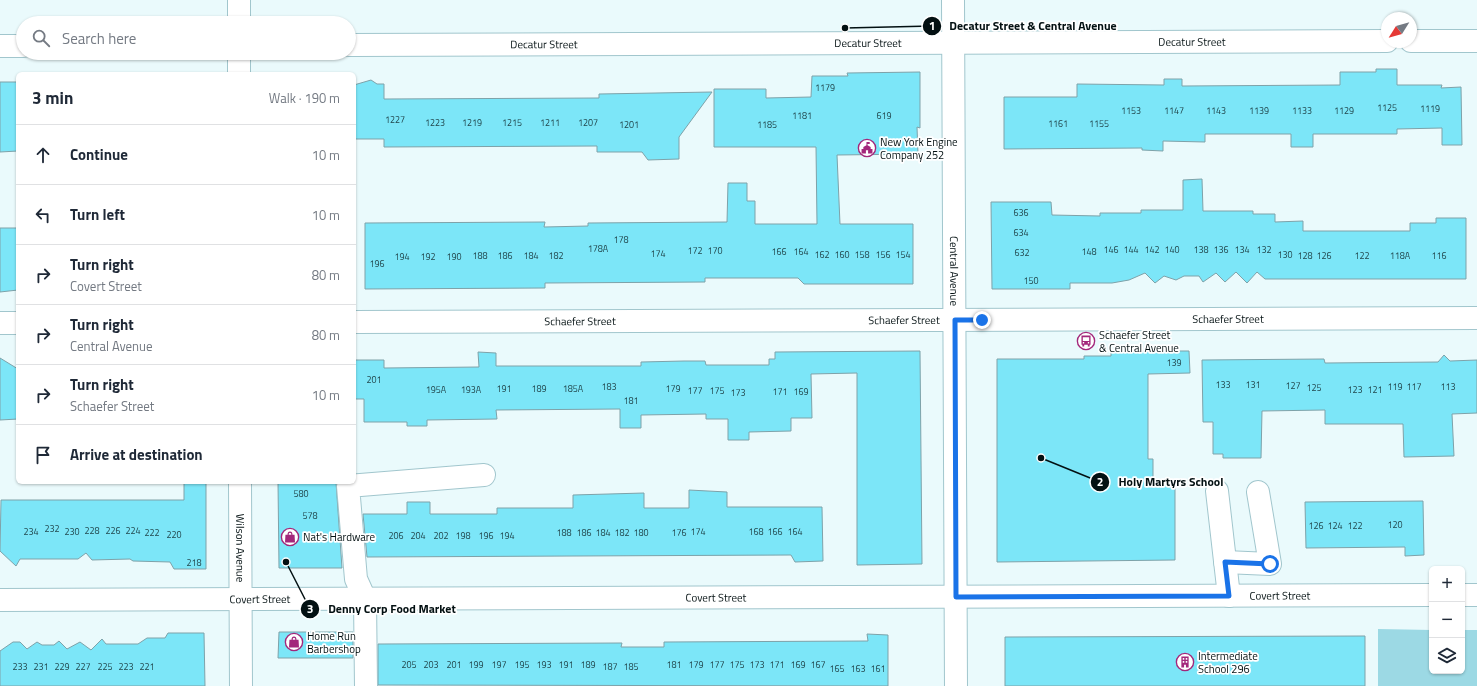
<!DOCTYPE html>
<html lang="en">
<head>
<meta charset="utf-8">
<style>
	body { margin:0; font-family:"Titillium Web",sans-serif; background:#f2f2f3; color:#1f2937 }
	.controls { position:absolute; right:12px; bottom:12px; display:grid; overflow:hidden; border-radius:6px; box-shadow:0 1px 3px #0004 }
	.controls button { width:36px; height:36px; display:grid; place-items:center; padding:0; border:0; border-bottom:1px solid #e0e1e3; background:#fff; color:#1f2937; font:20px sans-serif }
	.compass { position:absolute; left:1381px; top:12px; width:36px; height:36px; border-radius:50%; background:#fff; box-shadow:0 1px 3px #0004; rotate:233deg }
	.stop { position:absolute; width:12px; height:12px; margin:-9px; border:3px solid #1a73e8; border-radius:50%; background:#fff }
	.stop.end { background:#1a73e8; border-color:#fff; box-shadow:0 1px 4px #0008 }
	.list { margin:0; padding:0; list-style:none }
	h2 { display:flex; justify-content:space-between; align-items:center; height:52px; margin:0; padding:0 16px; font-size:17px }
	h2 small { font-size:13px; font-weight:400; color:#747a83 }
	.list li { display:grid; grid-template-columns:26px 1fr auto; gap:12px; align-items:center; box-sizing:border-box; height:60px; padding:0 16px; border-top:1px solid #e0e1e3 }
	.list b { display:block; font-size:15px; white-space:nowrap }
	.list p { margin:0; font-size:13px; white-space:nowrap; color:#747a83 }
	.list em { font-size:13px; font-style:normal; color:#747a83 }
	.icon { flex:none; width:22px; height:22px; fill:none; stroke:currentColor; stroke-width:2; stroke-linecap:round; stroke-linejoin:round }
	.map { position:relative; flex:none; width:1477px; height:686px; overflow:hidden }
	.search { position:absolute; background:#fff; box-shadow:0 1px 3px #0004; left:16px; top:16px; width:340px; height:44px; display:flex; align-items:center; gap:10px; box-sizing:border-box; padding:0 14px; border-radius:22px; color:#747a83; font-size:15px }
	.panel { position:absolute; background:#fff; box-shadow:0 1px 3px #0004; left:16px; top:72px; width:340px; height:412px; border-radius:6px }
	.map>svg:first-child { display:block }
	.green { fill:#9cd9e4 }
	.building { fill:#7ce6f8; stroke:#7ea2a9 }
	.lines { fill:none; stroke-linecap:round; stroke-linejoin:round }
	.minor-casing { stroke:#a1c6cd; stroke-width:24 }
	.minor { stroke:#fff; stroke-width:22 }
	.route { stroke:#1a73e8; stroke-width:5 }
	.labels { text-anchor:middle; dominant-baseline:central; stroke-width:3.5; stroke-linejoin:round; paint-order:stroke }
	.number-label { font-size:9px; fill:#21464c }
	.street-label { font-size:11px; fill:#031012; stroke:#fff }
	.poi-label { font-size:11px; fill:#031012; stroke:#fff; text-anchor:start }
	.leader { fill:none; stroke:#031012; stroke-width:1.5 }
	.callout-dot { fill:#031012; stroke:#fff; stroke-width:1.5 }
	.mark-label { font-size:12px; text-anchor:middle; font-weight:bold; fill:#fff }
	.callout-label { font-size:12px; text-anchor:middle; font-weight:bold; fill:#031012; stroke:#fff; stroke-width:3.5; stroke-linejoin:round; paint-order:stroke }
</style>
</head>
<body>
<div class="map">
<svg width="1477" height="686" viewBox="0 0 1477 686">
	<rect width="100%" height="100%" fill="#eafafc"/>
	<path class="green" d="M 1378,629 L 1432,630 L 1432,671 L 1462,671 L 1462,630 L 1477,630 L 1477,686 L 1378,686 Z"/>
	<path class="building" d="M 1376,69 L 1397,69 L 1397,85 L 1442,85 L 1441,88 L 1461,87 L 1462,145 L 1442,145 L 1442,128 L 1397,129 L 1397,134 L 1313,134 L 1313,147 L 1291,147 L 1291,134 L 1205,134 L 1205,142 L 1163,141 L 1163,151 L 1142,150 L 1142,148 L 1004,149 L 1004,97 L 1077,97 L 1077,84 L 1164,85 L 1164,79 L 1182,79 L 1182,86 L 1340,85 L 1340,72 L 1376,72 Z
		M 920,72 L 920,128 L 917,127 L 918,154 L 837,155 L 840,224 L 913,224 L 913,284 L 804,284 L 798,278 L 705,278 L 705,282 L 545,283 L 545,288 L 365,289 L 365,223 L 545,222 L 544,227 L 588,226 L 588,223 L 727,222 L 728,183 L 747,183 L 747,201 L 755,201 L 755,224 L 817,224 L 816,147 L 714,147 L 714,89 L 766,89 L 766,98 L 811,97 L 812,76 L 848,76 L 847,73 Z
		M 371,80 L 377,84 L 384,84 L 384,99 L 599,98 L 599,94 L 712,92 L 679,137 L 679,159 L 648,160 L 642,152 L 597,152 L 597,146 L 384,147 L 384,139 L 354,139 L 354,85 Z
		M 0,82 L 18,82 L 18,151 L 0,152 Z
		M 1202,179 L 1203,211 L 1253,211 L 1253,214 L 1275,214 L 1275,222 L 1303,221 L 1303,231 L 1410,231 L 1410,223 L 1436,223 L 1436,218 L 1466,218 L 1466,279 L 1265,279 L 1257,272 L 1247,283 L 1236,272 L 1225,282 L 1216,273 L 1203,282 L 1199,276 L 1184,276 L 1176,280 L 1164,276 L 1155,283 L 1145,273 L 1129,280 L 1112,283 L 1070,283 L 1070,289 L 992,289 L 991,202 L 1051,202 L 1052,215 L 1100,216 L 1100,213 L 1141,213 L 1141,210 L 1183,210 L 1183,180 Z
		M 0,228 L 18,228 L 18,290 L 0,292 Z
		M 920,351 L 922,564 L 857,565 L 857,373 L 811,374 L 812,418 L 791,418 L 791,431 L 749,432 L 749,440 L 728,440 L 728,419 L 706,419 L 706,414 L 641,415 L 641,428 L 620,428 L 620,409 L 496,410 L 497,419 L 427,420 L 427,426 L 407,426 L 407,422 L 364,422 L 364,399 L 354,399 L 354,360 L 384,360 L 384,368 L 479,367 L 478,352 L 496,353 L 496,366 L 641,366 L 641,362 L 684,361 L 705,361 L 706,365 L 769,365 L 769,359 L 775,359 L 775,352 Z
		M 1158,351 L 1189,351 L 1190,373 L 1148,374 L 1148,459 L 1153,459 L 1153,483 L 1175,483 L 1175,560 L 997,562 L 997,359 L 1084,359 L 1084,356 L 1111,356 L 1111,352 Z
		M 1444,355 L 1450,361 L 1477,360 L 1477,413 L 1452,414 L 1454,456 L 1404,457 L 1403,424 L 1325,424 L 1325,410 L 1262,411 L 1261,458 L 1223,458 L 1223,454 L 1213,454 L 1213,422 L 1203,422 L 1202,360 L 1324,359 L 1325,363 L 1438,362 Z
		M 0,358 L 18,369 L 18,419 L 0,420 Z
		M 184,482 L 206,482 L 206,569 L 174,569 L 170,562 L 133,561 L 130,559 L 92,560 L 86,553 L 78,559 L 20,559 L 16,566 L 0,551 L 1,500 L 184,500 Z
		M 278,482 L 336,482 L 342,568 L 279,568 Z
		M 689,490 L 727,492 L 727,507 L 822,507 L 823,561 L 795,562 L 791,555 L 367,557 L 363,514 L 407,514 L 407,502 L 430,502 L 430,514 L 497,514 L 497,508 L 573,508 L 573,495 L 644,493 L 644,508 L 689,508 Z
		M 1423,501 L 1424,555 L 1405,556 L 1405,547 L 1306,548 L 1305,502 Z
		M 279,632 L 353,632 L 353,658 L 278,658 Z
		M 168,633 L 204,633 L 205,686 L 0,686 L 0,651 L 13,642 L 20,642 L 27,649 L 37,642 L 42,645 L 54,645 L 59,641 L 67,649 L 80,642 L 91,650 L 102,639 L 106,644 L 138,644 L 147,638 L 165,638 Z
		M 867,634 L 888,635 L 888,686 L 378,685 L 378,644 L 622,643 L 621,647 L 664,647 L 664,642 L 868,641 Z
		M 1365,636 L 1365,686 L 1005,686 L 1005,637 Z"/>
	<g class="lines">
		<defs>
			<g id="minor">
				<path d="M 239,0 L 239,23"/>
				<path id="s1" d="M 953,0 L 956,686"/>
				<path d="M 1411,41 L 1477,41"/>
				<path id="s2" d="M 349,45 L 1387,41"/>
				<path d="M 0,46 L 23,46"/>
				<path d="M 239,74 L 239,53"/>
				<path id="s3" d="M 354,322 L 1477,318"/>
				<path d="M 0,323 L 18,323"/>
				<path id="s4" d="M 240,482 L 241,686"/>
				<path d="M 1217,491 L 1229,596"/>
				<path d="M 1225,562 L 1270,564 L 1258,492"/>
				<path d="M 1462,595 L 1477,595"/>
				<path id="s5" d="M 0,600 L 1432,595"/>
				<path d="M 366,686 L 365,599 L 356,579 L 348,486 L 484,475"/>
			</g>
		</defs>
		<use href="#minor" class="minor-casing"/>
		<use href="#minor" class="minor"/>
	</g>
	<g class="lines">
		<path class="route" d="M 982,320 L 955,320 L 956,597 L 1229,596 L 1225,562 L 1270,564"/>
	</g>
	<defs>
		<symbol id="civic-ring" viewBox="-11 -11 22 22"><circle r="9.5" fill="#fff" stroke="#a3277b" stroke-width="1.5"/><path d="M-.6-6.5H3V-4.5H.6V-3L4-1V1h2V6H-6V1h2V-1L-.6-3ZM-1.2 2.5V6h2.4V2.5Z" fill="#a3277b"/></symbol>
		<symbol id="bus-ring" viewBox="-11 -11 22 22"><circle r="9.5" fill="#fff" stroke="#a3277b" stroke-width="1.5"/><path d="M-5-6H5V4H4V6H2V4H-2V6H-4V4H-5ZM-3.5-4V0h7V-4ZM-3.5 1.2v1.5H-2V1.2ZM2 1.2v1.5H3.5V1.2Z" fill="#a3277b"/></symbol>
		<symbol id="shop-ring" viewBox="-11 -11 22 22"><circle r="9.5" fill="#fff" stroke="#a3277b" stroke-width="1.5"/><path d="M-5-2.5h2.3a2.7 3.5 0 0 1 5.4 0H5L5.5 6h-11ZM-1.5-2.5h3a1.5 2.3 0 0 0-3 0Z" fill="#a3277b"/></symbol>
		<symbol id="building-ring" viewBox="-11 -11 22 22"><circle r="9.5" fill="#fff" stroke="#a3277b" stroke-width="1.5"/><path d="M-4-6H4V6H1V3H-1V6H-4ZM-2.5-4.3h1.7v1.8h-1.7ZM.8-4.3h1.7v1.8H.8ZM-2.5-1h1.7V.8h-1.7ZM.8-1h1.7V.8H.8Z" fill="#a3277b"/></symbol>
	</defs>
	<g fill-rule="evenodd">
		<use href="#civic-ring" x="857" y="138" width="20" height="20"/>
		<use href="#bus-ring" x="1076" y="331" width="20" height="20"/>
		<use href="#shop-ring" x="280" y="527" width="20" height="20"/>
		<use href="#shop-ring" x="284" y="632" width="20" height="20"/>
		<use href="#building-ring" x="1175" y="652" width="20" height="20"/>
	</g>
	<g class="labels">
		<g class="number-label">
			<text x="825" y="87">1179</text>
			<text x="1387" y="107">1125</text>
			<text x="1430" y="108">1119</text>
			<text x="1131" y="110">1153</text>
			<text x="1174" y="110">1147</text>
			<text x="1216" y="110">1143</text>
			<text x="1259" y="110">1139</text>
			<text x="1302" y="110">1133</text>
			<text x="1344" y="110">1129</text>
			<text x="802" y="115">1181</text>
			<text x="884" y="115">619</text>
			<text x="395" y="119">1227</text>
			<text x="435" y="122">1223</text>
			<text x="472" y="122">1219</text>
			<text x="512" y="122">1215</text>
			<text x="550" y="122">1211</text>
			<text x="588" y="122">1207</text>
			<text x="1058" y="123">1161</text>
			<text x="1099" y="123">1155</text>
			<text x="629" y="124">1201</text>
			<text x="767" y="124">1185</text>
			<text x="1021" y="212">636</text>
			<text x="1021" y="232">634</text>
			<text x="621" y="239">178</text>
			<text x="598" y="248">178A</text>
			<text x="1111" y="249">146</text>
			<text x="1131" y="249">144</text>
			<text x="1152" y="249">142</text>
			<text x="1172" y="249">140</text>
			<text x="1201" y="249">138</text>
			<text x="1221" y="249">136</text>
			<text x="1242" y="249">134</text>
			<text x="1264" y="249">132</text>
			<text x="695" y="250">172</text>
			<text x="715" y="250">170</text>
			<text x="779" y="251">166</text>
			<text x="801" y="251">164</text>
			<text x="1089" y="251">148</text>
			<text x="1022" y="252">632</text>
			<text x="658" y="253">174</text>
			<text x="822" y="254">162</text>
			<text x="842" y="254">160</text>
			<text x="862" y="254">158</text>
			<text x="883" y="254">156</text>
			<text x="903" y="254">154</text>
			<text x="1285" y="254">130</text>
			<text x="480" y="255">188</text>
			<text x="505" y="255">186</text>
			<text x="531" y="255">184</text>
			<text x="556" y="255">182</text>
			<text x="1305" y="255">128</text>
			<text x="1324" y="255">126</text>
			<text x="1362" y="255">122</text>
			<text x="1400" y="255">118A</text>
			<text x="1439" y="255">116</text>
			<text x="402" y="256">194</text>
			<text x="428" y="256">192</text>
			<text x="454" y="256">190</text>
			<text x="377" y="263">196</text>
			<text x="1031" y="280">150</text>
			<text x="1174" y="362">139</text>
			<text x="374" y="379">201</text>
			<text x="1223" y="384">133</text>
			<text x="1253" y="384">131</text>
			<text x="1293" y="385">127</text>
			<text x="609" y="386">183</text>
			<text x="1395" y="386">119</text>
			<text x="1414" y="386">117</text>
			<text x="1448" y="386">113</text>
			<text x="1314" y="387">125</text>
			<text x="504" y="388">191</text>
			<text x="539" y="388">189</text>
			<text x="573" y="388">185A</text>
			<text x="673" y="388">179</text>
			<text x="436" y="389">195A</text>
			<text x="471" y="389">193A</text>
			<text x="1355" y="389">123</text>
			<text x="1375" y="389">121</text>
			<text x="695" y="390">177</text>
			<text x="717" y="390">175</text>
			<text x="780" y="391">171</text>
			<text x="801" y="391">169</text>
			<text x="738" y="392">173</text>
			<text x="631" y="400">181</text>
			<text x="301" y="493">580</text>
			<text x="310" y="515">578</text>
			<text x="1395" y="524">120</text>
			<text x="1316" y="525">126</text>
			<text x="1335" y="525">124</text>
			<text x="1355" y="525">122</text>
			<text x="52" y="528">232</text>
			<text x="92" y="530">228</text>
			<text x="113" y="530">226</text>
			<text x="133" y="530">224</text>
			<text x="31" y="531">234</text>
			<text x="72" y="531">230</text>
			<text x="698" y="531">174</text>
			<text x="756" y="531">168</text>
			<text x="775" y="531">166</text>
			<text x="795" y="531">164</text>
			<text x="152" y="532">222</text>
			<text x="564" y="532">188</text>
			<text x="584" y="532">186</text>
			<text x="603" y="532">184</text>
			<text x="622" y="532">182</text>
			<text x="641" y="532">180</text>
			<text x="679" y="532">176</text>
			<text x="174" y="534">220</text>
			<text x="396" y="535">206</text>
			<text x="418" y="535">204</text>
			<text x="441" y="535">202</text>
			<text x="463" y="535">198</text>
			<text x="486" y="535">196</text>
			<text x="507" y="535">194</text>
			<text x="194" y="562">218</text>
			<text x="409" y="664">205</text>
			<text x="431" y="664">203</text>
			<text x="454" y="664">201</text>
			<text x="476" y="664">199</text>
			<text x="499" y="664">197</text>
			<text x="522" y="664">195</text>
			<text x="544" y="664">193</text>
			<text x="566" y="664">191</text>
			<text x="588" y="664">189</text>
			<text x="674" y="664">181</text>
			<text x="696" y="664">179</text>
			<text x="717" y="664">177</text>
			<text x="737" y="664">175</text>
			<text x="757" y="664">173</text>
			<text x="777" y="664">171</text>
			<text x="798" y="664">169</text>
			<text x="818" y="664">167</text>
			<text x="20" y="666">233</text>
			<text x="41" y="666">231</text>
			<text x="62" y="666">229</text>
			<text x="83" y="666">227</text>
			<text x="105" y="666">225</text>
			<text x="126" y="666">223</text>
			<text x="147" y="666">221</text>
			<text x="610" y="666">187</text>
			<text x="631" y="666">185</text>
			<text x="837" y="668">165</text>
			<text x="858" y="668">163</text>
			<text x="878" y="668">161</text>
		</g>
		<g class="street-label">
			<text stroke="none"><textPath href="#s2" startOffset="843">Decatur Street</textPath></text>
			<text stroke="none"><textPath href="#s2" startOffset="519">Decatur Street</textPath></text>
			<text stroke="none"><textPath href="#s2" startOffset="195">Decatur Street</textPath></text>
			<text stroke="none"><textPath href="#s1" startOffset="271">Central Avenue</textPath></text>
			<text stroke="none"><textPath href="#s3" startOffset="874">Schaefer Street</textPath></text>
			<text stroke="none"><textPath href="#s3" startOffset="550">Schaefer Street</textPath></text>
			<text stroke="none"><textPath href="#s3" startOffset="226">Schaefer Street</textPath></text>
			<text stroke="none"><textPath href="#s4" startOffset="66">Wilson Avenue</textPath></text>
			<text stroke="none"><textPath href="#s5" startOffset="1280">Covert Street</textPath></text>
			<text stroke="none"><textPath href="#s5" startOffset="716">Covert Street</textPath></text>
			<text stroke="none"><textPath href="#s5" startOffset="260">Covert Street</textPath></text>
		</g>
		<g class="poi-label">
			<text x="880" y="142">New York Engine<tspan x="880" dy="13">Company 252</tspan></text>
			<text x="1099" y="335">Schaefer Street<tspan x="1099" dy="13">&amp; Central Avenue</tspan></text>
			<text x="303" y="537">Nat's Hardware</text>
			<text x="307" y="636">Home Run<tspan x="307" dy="13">Barbershop</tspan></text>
			<text x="1198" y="656">Intermediate<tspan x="1198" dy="13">School 296</tspan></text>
		</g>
	</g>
	<path class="leader" d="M845 28L932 26M1041 458L1100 482M286 562L310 609"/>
	<g class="callout-dot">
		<circle cx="845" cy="28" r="4"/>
		<circle cx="1041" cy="458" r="4"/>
		<circle cx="286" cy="562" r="4"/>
		<circle cx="932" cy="26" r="10"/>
		<circle cx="1100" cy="482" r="10"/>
		<circle cx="310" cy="609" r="10"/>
	</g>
	<g class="mark-label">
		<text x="932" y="30">1</text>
		<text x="1100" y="486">2</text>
		<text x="310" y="613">3</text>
	</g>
	<g class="callout-label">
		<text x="1033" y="30">Decatur Street &amp; Central Avenue</text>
		<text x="1171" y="486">Holy Martyrs School</text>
		<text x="392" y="613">Denny Corp Food Market</text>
	</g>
</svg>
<div class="controls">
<button>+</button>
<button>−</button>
<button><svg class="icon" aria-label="layers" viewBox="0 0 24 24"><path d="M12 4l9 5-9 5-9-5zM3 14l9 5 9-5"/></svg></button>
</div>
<svg class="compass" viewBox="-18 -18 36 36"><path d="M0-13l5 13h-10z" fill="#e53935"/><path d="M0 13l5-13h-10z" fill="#747a83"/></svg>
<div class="stop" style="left:1270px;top:564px"></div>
<div class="stop end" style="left:982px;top:320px"></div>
<div class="search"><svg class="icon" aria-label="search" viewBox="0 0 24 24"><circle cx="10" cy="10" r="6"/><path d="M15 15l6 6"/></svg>Search here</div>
<section class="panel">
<h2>3 min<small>Walk · 190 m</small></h2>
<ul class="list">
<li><svg class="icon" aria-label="ahead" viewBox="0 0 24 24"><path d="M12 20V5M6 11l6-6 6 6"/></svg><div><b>Continue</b></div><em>10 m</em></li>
<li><svg class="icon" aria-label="left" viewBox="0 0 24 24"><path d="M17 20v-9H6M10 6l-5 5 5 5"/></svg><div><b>Turn left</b></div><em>10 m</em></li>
<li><svg class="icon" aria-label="right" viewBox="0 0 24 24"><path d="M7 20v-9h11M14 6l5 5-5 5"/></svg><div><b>Turn right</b><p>Covert Street</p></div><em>80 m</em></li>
<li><svg class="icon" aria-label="right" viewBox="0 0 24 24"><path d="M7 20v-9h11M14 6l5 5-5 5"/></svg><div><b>Turn right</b><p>Central Avenue</p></div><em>80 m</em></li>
<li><svg class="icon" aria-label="right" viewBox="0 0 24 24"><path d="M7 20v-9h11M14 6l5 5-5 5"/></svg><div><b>Turn right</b><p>Schaefer Street</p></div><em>10 m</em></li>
<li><svg class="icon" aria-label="arrive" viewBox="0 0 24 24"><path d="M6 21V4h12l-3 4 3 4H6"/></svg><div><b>Arrive at destination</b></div></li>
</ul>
</section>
</div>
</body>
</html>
